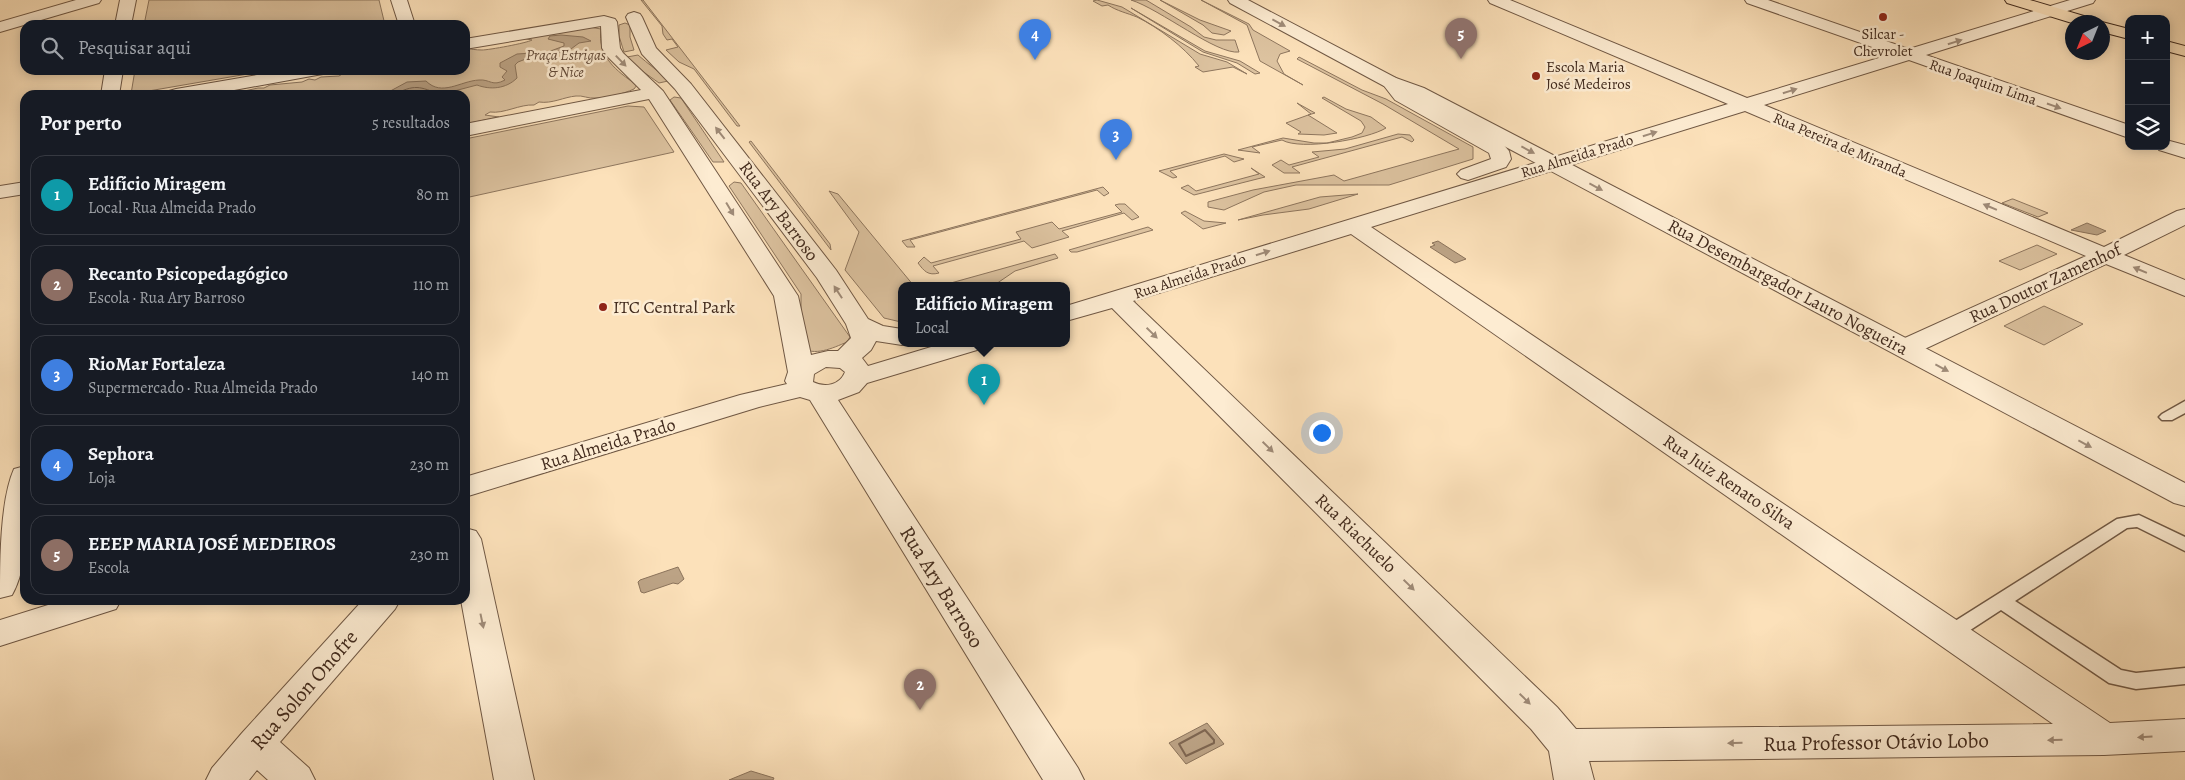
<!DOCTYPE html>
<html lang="pt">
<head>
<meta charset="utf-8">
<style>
	body { margin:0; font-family:Alegreya,serif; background:#242831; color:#f1f3f6 }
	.controls { position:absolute; right:15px; top:15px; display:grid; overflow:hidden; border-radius:10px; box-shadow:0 2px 12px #0003 }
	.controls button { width:45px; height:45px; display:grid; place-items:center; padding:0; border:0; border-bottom:1px solid #363941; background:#171b24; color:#f1f3f6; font:25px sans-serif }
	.compass { position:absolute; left:2065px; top:15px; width:45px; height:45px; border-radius:50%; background:#171b24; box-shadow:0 2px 12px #0003; rotate:223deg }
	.you { position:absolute; left:1321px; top:432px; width:18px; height:18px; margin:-12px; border:4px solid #fff; border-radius:50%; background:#1a73e8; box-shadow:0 0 0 8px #1a73e833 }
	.badge { display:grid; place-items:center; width:32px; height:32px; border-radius:50%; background:#d93025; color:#fff; font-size:16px; font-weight:700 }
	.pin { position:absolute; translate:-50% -41px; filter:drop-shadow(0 1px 2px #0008) }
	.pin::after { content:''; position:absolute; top:26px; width:18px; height:15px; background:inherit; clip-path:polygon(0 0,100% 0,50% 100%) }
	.popup { position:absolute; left:898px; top:282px; width:172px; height:65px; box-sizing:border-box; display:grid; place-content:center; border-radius:10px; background:#171b24; filter:drop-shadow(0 1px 4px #0005); font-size:16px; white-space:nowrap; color:#9ea1a6 }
	.popup b { font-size:19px; color:#f1f3f6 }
	.popup::after { content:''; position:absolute; left:50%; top:100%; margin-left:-10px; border:10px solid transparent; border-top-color:#171b24 }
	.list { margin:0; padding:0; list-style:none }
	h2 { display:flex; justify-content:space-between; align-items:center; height:65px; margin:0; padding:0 20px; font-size:21px }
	h2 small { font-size:16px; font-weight:400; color:#9ea1a6 }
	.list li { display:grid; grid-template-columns:32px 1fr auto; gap:15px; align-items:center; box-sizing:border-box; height:80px; margin:0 10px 10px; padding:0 10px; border:1px solid #363941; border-radius:15px }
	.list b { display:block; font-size:19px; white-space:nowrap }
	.list p { margin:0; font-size:16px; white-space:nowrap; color:#9ea1a6 }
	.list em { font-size:16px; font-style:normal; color:#9ea1a6 }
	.icon { flex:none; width:28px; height:28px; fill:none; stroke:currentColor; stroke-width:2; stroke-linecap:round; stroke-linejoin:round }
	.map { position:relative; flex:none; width:2185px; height:780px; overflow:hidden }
	.search { position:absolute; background:#171b24; box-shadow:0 2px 12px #0003; left:20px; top:20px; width:450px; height:55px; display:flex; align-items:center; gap:12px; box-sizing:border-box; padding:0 18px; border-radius:15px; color:#9ea1a6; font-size:19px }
	.panel { position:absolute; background:#171b24; box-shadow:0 2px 12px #0003; left:20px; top:90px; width:450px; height:515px; border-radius:15px }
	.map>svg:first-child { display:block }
	.green { fill:#dcc29f; stroke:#8e765e }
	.water { fill:#bca385; stroke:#8b735b }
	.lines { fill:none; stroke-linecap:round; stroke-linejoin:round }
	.shore-far1 { stroke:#7e6651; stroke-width:1 }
	.shore { stroke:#7e6651; stroke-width:2 }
	.service-casing { stroke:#705844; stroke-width:3 }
	.minor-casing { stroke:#705844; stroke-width:2 }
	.tertiary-casing { stroke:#705844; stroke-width:2 }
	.primary-casing { stroke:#412a1d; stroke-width:2 }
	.service { fill:#fdecd2; fill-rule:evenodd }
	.minor { fill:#fdecd2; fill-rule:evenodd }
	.tertiary { fill:#fdecd2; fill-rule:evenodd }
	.primary { fill:#fce1ba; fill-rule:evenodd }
	.oneway { fill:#9f8b78 }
	.poi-dot { fill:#8f2418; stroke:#fdecd2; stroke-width:2 }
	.labels { text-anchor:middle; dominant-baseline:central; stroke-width:5; stroke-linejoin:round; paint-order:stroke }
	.far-poi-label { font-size:15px; fill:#412a1d; stroke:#fdecd2 }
	.far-park-label { font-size:15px; font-style:italic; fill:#604837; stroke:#fdecd2 }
	.far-street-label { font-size:15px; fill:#412a1d; stroke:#fdecd2 }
	.street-label { font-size:18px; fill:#412a1d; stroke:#fdecd2 }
	.poi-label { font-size:18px; fill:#412a1d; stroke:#fdecd2; text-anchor:start }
	.near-street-label { font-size:21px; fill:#412a1d; stroke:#fdecd2 }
</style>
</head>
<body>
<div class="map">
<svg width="2185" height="780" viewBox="0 0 2185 780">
	<rect width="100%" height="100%" fill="#fce1ba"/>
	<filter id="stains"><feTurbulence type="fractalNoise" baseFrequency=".004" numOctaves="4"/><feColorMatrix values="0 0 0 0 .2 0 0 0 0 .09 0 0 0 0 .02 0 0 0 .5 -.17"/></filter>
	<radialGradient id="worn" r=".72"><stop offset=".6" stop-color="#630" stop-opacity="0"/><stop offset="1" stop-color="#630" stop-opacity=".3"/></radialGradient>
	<path class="green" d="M 149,0 L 379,0 L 385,25 L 144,25 Z
		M 641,0 L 643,0 L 740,126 L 737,126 L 694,69 L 679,62 L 666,50 L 678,47 L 672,39 L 667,40 L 663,34 L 662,26 Z
		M 1097,0 L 1122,7 L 1200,54 L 1227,62 L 1247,74 L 1233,67 L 1203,72 L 1195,67 L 1199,66 C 1183,46 1159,28 1137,17 C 1127,13 1117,11 1108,5 L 1102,6 L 1093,1 Z
		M 1131,0 L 1146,0 L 1191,27 L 1204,37 L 1216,40 L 1235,40 L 1239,52 C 1217,55 1160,9 1131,0 Z
		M 1160,0 L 1200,20 L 1231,31 L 1224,35 L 1212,33 L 1203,25 Z
		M 1201,0 L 1249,24 L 1253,30 L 1290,51 L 1280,54 L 1277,61 L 1284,74 L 1303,85 L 1260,61 L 1247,25 Z
		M 1131,8 L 1205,51 L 1240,61 L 1260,73 L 1255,74 L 1237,63 L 1203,52 Z
		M 625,23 L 630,25 L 630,37 L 634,50 L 624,52 L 619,36 L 619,25 Z
		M 589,27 L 601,29 C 597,56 616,71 637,85 L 634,89 C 623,94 607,98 595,98 C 589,99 582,95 576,96 C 564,97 552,104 539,102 L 534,105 C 520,104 504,114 490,112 L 485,115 L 499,117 L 465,124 L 465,95 L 191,95 L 207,92 L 226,95 L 258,88 L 264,88 L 270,85 L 302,82 L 309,79 L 315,80 L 321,77 L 339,76 L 344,73 L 334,70 L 465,70 L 465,48 C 470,49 476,50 482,50 C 489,50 527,43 532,40 L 521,38 Z
		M 638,55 C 648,64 659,71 668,81 L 659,83 L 638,68 L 627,57 Z
		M 1299,57 L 1362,90 L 1386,99 L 1473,147 L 1473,159 L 1389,185 L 1296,185 L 1264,192 L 1224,210 L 1208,207 L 1208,202 L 1253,190 L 1334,175 L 1344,181 L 1459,149 L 1383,104 L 1297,59 Z
		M 135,70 L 271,70 L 131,94 Z
		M 674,97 L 681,98 L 724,162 L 713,162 L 670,100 Z
		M 1324,97 L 1346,109 L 1371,117 L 1386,128 C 1368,139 1301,151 1282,140 L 1252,147 L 1260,153 L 1238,150 L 1283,138 L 1314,143 L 1327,143 L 1352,137 L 1362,133 L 1365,127 L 1361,121 L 1322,98 Z
		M 1297,103 L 1315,113 L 1308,115 L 1337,133 L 1324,135 L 1298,134 L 1301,132 L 1286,123 L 1311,114 Z
		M 628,106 L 644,107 L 674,152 L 465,198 L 465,139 Z
		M 1398,134 L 1410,135 L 1414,140 L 1412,142 L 1402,137 L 1292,167 L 1300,173 L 1284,173 L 1272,165 L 1281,160 L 1289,165 L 1319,157 L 1312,152 L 1345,149 Z
		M 751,141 L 830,244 L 831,250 L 749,142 Z
		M 1224,154 L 1244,159 L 1234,162 L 1225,156 L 1170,171 L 1177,177 L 1173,178 L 1159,171 Z
		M 1251,168 L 1265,177 L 1194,195 L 1181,188 L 1188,185 L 1196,191 L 1259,174 Z
		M 734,182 L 741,183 L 850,337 L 847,342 C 833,348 814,357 801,347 L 801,294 L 729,186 Z
		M 1103,187 L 1109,193 L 1104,196 L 1097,190 L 910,240 L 915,247 L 907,247 L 902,241 Z
		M 829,191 L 838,194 L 914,286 L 902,286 L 901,322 L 884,318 L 845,270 L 859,232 Z
		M 1358,194 L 1309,209 L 1263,215 L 1238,220 L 1320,197 Z
		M 2012,199 L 2013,199 L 2048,213 L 2038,217 L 2002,203 Z
		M 1119,204 L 1125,204 L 1139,217 L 1132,220 L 1124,213 L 1062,231 L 1069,237 L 1032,248 L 1024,241 L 933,266 L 939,273 C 928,276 924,271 918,263 L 924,257 L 931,263 L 1021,239 L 1016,232 L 1052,222 L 1059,229 L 1122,212 L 1115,205 Z
		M 1185,211 L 1204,221 L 1226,223 L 1203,229 L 1181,213 Z
		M 1148,227 L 1153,230 L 1077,252 L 1071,252 L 1069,250 Z
		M 2037,245 L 2057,254 L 2020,270 L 1999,261 Z
		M 1055,254 L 1058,258 L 1015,271 L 993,286 L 940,286 Z
		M 2044,306 L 2083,324 L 2044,345 L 2004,326 Z"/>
	<path class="water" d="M 561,35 L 583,37 L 591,41 L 579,43 L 567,52 L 536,55 L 518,62 L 515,65 L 517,78 C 506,89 490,90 477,85 L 439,95 L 383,95 L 407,82 L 426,81 C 442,97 460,81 479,80 C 490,79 492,87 505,80 L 502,77 L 507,71 L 500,67 L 500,63 L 517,54 L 548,52 L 564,46 L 564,43 L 548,39 L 550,36 Z
		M 2087,223 L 2106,231 L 2097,235 L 2071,230 Z
		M 1438,241 L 1466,259 L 1455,263 L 1430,247 L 1435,245 L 1432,243 Z
		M 678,567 L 684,579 L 678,584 L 673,583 L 644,593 L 641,592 L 638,582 L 640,580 Z
		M 1207,723 L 1224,744 L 1186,764 L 1169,743 Z
		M 751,771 L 774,778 L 773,780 L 729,780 Z"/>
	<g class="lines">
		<path class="shore-far1" d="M 393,95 C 415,84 419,86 441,95"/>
		<path class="shore" d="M 1205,730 L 1214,740 L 1214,743 L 1186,756 L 1179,744 Z"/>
		<defs>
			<path id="service" d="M 2185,401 L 2185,413 L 2172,420 L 2162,420 L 2159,417 L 2162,414 Z
				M 2139,515 L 2185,537 L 2185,551 L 2137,527 L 2127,528 L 2015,601 L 2121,670 L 2136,673 L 2185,668 L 2185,684 L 2136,689 L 2109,683 L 2001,610 L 1958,638 L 1951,640 L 1944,638 L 1942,633 L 1944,628 L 2117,519 Z"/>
			<path id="minor" d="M 120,0 L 136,0 L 131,25 L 115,25 Z
				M 391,0 L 407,0 L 415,25 L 399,25 Z
				M 1488,0 L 1510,0 L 1747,98 L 1892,54 L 1747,3 L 1745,0 L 1768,0 L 1909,49 L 2070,0 L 2095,0 L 2093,3 L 1926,55 L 2129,125 L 2129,138 L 1909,60 L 1764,105 L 2104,247 L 2177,211 L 2185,209 L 2185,225 L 2124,255 L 2185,280 L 2185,296 L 2106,264 L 1914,354 L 1905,356 L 1896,354 L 1892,348 L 1896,342 L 2086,256 L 1745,111 L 1371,227 L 2110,723 L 2185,719 L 2185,751 L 2104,755 L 1589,761 L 1594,780 L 1554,780 L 1549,751 L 1531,729 L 1112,308 L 1066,321 L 1066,306 L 1728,104 L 1490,3 ZM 1351,234 L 2053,724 L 1576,729 L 1557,707 L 1133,301 Z
				M 634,12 L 640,14 L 642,17 L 656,48 L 691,84 L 836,270 L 868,319 L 883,326 L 902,329 L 902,344 L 906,344 L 902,345 L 876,341 L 871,350 L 862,358 L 868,366 L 941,344 L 981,344 L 977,350 L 867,383 L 859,392 L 838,400 L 1078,768 L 1084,780 L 1043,780 L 810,400 L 800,397 L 759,407 L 465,497 L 465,477 L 740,395 L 787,384 L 785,381 L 788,372 L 774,296 L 649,99 L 465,136 L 465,124 L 641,90 L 607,56 L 602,48 L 601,26 L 465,49 L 465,39 L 604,16 L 615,19 L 617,22 L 620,48 L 623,53 L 663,91 L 798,296 L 811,355 L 828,351 L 838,351 L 851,338 L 846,324 L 817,278 L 675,89 L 642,54 L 626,17 L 628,14 ZM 826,367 L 840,368 L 845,372 C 840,385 825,388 813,382 L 814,374 Z
				M 105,70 L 123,70 L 119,95 L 101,95 Z
				M 286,70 L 326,70 L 323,74 L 317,75 L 207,95 L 167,95 L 169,91 L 176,89 Z
				M 1390,77 L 1396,78 L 1409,92 L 1502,143 L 1509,151 L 1511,159 L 1506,167 L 1468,180 L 1461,178 L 1457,174 L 1461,170 L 1491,159 L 1489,153 L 1395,100 L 1381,82 L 1384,78 Z
				M 2166,140 L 2185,145 L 2185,158 L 2159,150 L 2156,146 L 2166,146 Z
				M 25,182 L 25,194 L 0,198 L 0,186 Z
				M 25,466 C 25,505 32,560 12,595 L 0,598 C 0,561 0,501 14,469 Z
				M 465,528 L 476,531 L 481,539 L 534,780 L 494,780 L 461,600 L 465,600 Z
				M 64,600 L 121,600 L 116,609 L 0,646 L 0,620 Z
				M 363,600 L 400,600 L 395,609 L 280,742 L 309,768 L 315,780 L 268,780 L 257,770 L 249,780 L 206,780 L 212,768 L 242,733 Z"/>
			<path id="tertiary" d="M 76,0 L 101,0 L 99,3 L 0,32 L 0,22 Z
				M 1228,0 L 1248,0 L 1396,78 L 1424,88 L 2185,483 L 2185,506 L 2174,503 L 1410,96 L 1384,86 L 1230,3 Z"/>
			<path id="primary" d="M 2005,0 L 2030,0 L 2094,19 L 2096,22 L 2072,23 L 2007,3 Z
				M 2100,22 L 2102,22 L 2129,29 L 2129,39 L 2102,32 L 2102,22 Z
				M 2166,41 L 2185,46 L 2185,56 L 2166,51 Z"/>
		</defs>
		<use href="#service" class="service-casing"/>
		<use href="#minor" class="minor-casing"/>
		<use href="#tertiary" class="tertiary-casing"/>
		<use href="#primary" class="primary-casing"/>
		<use href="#service" class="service"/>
		<use href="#minor" class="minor"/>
		<use href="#tertiary" class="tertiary"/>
		<use href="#primary" class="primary"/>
	</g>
	<defs><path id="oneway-solid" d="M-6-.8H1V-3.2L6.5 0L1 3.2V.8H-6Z" transform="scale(1.25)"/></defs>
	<g class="oneway">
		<use href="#oneway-solid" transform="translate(1279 23) rotate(28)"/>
		<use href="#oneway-solid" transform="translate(1955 42) rotate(-17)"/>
		<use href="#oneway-solid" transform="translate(621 61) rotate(46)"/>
		<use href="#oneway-solid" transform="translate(1790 91) rotate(-17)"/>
		<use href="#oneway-solid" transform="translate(2054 106) rotate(19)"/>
		<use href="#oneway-solid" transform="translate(720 133) rotate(-128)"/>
		<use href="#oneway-solid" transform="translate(1650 134) rotate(-17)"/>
		<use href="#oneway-solid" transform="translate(1528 150) rotate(28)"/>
		<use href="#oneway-solid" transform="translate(1596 187) rotate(28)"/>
		<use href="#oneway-solid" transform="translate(1990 207) rotate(-157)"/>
		<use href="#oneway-solid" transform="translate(730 209) rotate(59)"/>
		<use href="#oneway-solid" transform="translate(1263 253) rotate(-18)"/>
		<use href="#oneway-solid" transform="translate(2140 270) rotate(-157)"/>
		<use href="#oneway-solid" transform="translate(838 292) rotate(-123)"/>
		<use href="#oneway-solid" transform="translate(1152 333) rotate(44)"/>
		<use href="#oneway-solid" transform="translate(1942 368) rotate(28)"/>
		<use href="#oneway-solid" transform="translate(2085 444) rotate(28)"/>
		<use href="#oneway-solid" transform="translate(1268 447) rotate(44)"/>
		<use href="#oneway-solid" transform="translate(1409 585) rotate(44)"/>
		<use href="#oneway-solid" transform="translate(482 621) rotate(78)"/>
		<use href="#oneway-solid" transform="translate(1525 699) rotate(44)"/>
		<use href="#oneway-solid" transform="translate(2145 737) rotate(177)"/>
		<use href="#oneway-solid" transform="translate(2055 740) rotate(179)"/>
		<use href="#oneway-solid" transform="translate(1735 743) rotate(179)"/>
	</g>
	<g class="poi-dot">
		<circle cx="1883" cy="17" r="5"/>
		<circle cx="1536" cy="76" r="5"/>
		<circle cx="603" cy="307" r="5"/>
	</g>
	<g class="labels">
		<g class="far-poi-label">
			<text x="1883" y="34">Silcar -<tspan x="1883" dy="17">Chevrolet</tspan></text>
			<text x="1546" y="67" text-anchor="start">Escola Maria<tspan x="1546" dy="17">José Medeiros</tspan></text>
		</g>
		<g class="far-park-label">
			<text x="566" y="55">Praça Estrigas<tspan x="566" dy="17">&amp; Nice</tspan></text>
		</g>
		<g class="far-street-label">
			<text transform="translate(1983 82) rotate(19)">Rua Joaquim Lima</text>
			<text transform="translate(1840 145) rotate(23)">Rua Pereira de Miranda</text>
			<text transform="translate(1577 156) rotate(-17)">Rua Almeida Prado</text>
			<text transform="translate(1190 276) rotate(-18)">Rua Almeida Prado</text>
		</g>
		<g class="street-label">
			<text transform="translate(779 211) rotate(53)">Rua Ary Barroso</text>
			<text transform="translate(2045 283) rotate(-25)">Rua Doutor Zamenhof</text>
			<text transform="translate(1788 287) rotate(28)">Rua Desembargador Lauro Nogueira</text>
			<text transform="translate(608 444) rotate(-17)">Rua Almeida Prado</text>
			<text transform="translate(1729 482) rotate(34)">Rua Juiz Renato Silva</text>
			<text transform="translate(1356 533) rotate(44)">Rua Riachuelo</text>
		</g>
		<g class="poi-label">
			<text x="613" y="307">ITC Central Park</text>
		</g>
		<g class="near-street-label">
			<text transform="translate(942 587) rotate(58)">Rua Ary Barroso</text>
			<text transform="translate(304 690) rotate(-49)">Rua Solon Onofre</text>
			<text transform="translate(1876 742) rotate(-1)">Rua Professor Otávio Lobo</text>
		</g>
	</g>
	<rect width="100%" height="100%" filter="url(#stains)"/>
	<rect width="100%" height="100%" fill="url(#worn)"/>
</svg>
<div class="controls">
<button>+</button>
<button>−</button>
<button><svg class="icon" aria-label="layers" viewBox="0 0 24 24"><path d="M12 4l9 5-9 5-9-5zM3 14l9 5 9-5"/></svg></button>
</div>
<svg class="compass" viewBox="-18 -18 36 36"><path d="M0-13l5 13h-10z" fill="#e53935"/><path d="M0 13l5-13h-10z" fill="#9ea1a6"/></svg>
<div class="you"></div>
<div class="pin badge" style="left:984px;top:405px;background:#0f9aa8">1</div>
<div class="popup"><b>Edifício Miragem</b>Local</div>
<div class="pin badge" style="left:920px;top:710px;background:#8d6e63">2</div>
<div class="pin badge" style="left:1116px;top:160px;background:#3f7fe0">3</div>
<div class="pin badge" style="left:1035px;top:60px;background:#3f7fe0">4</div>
<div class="pin badge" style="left:1461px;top:59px;background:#8d6e63">5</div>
<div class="search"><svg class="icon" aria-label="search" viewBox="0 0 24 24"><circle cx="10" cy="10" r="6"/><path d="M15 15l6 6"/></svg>Pesquisar aqui</div>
<section class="panel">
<h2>Por perto<small>5 resultados</small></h2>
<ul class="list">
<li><span class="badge" style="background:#0f9aa8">1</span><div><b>Edifício Miragem</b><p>Local · Rua Almeida Prado</p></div><em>80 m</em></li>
<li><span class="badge" style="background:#8d6e63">2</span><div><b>Recanto Psicopedagógico</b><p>Escola · Rua Ary Barroso</p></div><em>110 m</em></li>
<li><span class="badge" style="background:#3f7fe0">3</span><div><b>RioMar Fortaleza</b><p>Supermercado · Rua Almeida Prado</p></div><em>140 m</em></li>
<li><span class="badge" style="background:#3f7fe0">4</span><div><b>Sephora</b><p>Loja</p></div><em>230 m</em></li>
<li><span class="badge" style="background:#8d6e63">5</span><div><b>EEEP MARIA JOSÉ MEDEIROS</b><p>Escola</p></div><em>230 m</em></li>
</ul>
</section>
</div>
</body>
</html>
